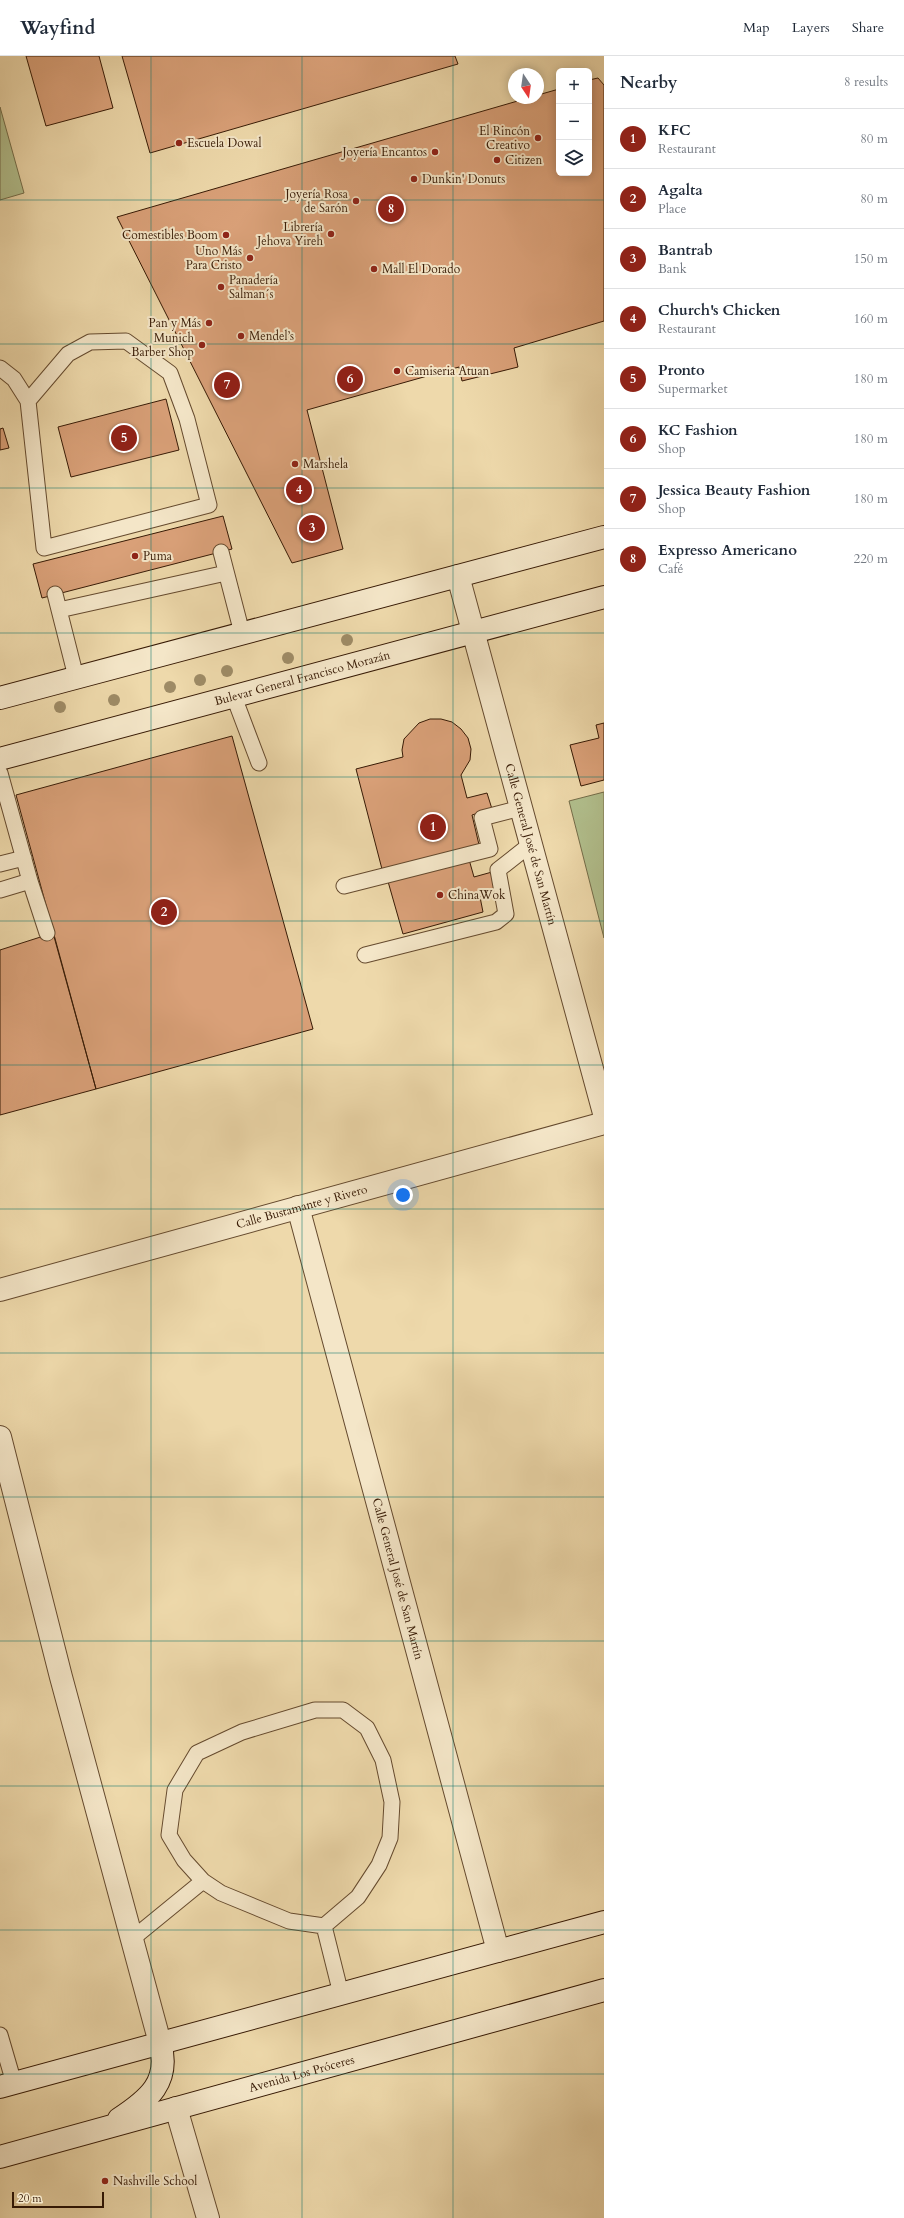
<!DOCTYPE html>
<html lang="en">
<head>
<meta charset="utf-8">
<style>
	body { margin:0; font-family:Cardo,serif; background:#f2f2f3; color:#1f2937 }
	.controls { position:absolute; right:12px; top:12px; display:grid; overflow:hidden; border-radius:6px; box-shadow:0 2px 10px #0003 }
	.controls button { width:36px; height:36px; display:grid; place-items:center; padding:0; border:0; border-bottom:1px solid #e0e1e3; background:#fff; color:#1f2937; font:20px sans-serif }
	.compass { position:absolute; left:508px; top:12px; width:36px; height:36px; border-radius:50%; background:#fff; box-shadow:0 2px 10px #0003; rotate:167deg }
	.scale { position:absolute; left:12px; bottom:10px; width:92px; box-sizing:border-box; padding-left:4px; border:2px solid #371a05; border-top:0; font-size:11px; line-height:14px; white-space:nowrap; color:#371a05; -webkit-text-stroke:3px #f4e6c8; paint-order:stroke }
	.you { position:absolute; left:403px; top:1139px; width:14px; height:14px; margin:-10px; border:3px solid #fff; border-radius:50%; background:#1a73e8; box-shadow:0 0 0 6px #1a73e833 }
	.badge { display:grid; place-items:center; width:26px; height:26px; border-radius:50%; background:#8f2418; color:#fff; font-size:13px; font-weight:700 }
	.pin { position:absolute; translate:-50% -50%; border:2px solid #fff; box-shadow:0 1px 4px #0006 }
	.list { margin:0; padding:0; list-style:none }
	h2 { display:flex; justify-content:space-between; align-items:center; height:52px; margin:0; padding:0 16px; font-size:17px }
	h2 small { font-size:13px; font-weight:400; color:#747a83 }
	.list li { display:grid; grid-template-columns:26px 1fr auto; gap:12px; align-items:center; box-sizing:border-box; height:60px; padding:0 16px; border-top:1px solid #e0e1e3 }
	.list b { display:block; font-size:15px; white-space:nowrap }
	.list p { margin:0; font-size:13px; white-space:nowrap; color:#747a83 }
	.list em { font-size:13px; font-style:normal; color:#747a83 }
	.icon { flex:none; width:22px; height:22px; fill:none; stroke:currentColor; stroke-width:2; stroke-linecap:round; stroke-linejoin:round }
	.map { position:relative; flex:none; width:604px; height:2162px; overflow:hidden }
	header { display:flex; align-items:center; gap:24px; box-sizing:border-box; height:56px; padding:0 20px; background:#fff; border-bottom:1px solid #e0e1e3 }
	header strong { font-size:19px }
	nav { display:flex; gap:22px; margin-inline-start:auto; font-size:14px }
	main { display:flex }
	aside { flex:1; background:#fff }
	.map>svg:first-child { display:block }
	.green { fill:#b2c08e; stroke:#746d4a }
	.building { fill:#d9a078; stroke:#371a05 }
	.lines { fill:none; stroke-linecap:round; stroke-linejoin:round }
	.lane-casing { stroke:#654a2e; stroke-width:17 }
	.street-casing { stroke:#654a2e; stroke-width:24 }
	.secondary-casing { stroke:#371a05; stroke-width:24 }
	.lane { stroke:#f4e6c8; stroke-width:15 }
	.street { stroke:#f4e6c8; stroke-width:22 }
	.secondary { stroke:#f4e6c8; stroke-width:22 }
	.tree { fill:#9e8b66 }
	.grid { fill:none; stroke:#0f766e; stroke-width:1; stroke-opacity:0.55 }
	.poi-dot { fill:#8f2418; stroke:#f4e6c8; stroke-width:1.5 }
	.labels { text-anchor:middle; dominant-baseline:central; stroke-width:4; stroke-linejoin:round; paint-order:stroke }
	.poi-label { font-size:12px; fill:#371a05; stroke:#f4e6c8; text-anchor:start }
	.street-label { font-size:12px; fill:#371a05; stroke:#f4e6c8 }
</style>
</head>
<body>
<header>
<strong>Wayfind</strong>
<nav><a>Map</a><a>Layers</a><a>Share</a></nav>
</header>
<main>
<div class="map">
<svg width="604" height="2162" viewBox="0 0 604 2162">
	<rect width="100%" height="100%" fill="#eed9ab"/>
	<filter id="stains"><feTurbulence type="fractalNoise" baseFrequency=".005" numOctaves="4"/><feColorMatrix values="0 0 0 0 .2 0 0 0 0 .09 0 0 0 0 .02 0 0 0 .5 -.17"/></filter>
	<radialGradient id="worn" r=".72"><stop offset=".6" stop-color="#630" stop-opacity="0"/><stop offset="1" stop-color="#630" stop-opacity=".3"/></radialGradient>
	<path class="green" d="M 0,51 L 24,137 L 0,144 Z
		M 604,736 L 604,882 L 569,745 Z"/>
	<path class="building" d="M 26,0 L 99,0 L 113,52 L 46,70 Z
		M 122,0 L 455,0 L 458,8 L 150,97 Z
		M 598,22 L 604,29 L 604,265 L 514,292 L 518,311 L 462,325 L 459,311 L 307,354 L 343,493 L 292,507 L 117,161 L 528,42 L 538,42 L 538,39 L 559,33 L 559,117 L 589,117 L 589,24 Z
		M 166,343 L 179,394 L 71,421 L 58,371 Z
		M 3,372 L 9,392 L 0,394 L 0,373 Z
		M 223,460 L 232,493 L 42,542 L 33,508 Z
		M 430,663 L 441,663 L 452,666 L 461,673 L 468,682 L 471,693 L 470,704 L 461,719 L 467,742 L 487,737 L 492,753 L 472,759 L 480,793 L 383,817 L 356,713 L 403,701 L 402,694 L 404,683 L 419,667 Z
		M 604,667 L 604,724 L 581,730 L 570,689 L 599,682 L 596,669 Z
		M 232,680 L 313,973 L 96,1033 L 16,739 Z
		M 468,800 L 474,821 L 492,816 L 497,837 L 480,841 L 483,856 L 403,878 L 387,822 Z
		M 53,877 L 96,1033 L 0,1059 L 0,894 Z"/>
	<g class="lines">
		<defs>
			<path id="lane" d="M 0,312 L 14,323 L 28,345 L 68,298 L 90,286 L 126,285 L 170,317 L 187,363 L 209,449 L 44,492 L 28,345
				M 221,496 L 242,577
				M 55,538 L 76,621
				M 59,554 L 226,517
				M 234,641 L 259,707
				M 0,717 L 30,825 L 0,834
				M 0,808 L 24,802
				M 30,825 L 47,877
				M 344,830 L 490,793 L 482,762 L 521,752
				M 365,899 L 496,866 L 506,858 L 498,814 L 531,788
				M 315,1654 L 343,1654 L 367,1672 L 383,1704 L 392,1746 L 390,1782 L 379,1809 L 358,1841 L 324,1870 L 289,1865 L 221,1837 L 203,1825 L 184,1804 L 169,1779 L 175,1734 L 197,1697 L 242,1676 Z
				M 324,1870 L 341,1938
				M 132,1883 L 203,1825
				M 0,1979 L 14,2027"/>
			<g id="street">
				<path id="s1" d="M 458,520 L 604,1057"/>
				<path id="s2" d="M 298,1151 L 498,1895"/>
				<path id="s3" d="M 0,1234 L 604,1067"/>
				<path d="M 0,1381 L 61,1621 L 160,1987"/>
				<path d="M 176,2052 L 208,2162"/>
			</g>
			<g id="secondary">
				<path d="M 0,642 L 604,481"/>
				<path id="s4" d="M 0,703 L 604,541"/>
				<path d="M 0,2031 L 604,1866"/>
				<path d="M 119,2063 C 148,2044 171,2026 160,1987"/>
				<path id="s5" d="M 0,2101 L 604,1934"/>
			</g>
		</defs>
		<use href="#lane" class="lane-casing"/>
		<use href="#street" class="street-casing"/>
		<use href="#secondary" class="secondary-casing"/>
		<use href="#lane" class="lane"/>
		<use href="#street" class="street"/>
		<use href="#secondary" class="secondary"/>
	</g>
	<g class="tree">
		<circle cx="347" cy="584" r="6"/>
		<circle cx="288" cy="602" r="6"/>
		<circle cx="227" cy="615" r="6"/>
		<circle cx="200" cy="624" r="6"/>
		<circle cx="170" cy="631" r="6"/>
		<circle cx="114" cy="644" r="6"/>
		<circle cx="60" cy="651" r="6"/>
	</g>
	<path class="grid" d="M 151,0 L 151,2162M 302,0 L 302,2162M 453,0 L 453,2162M 0,144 L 604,144M 0,288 L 604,288M 0,432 L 604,432M 0,577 L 604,577M 0,721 L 604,721M 0,865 L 604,865M 0,1009 L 604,1009M 0,1153 L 604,1153M 0,1297 L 604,1297M 0,1441 L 604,1441M 0,1585 L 604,1585M 0,1730 L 604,1730M 0,1874 L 604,1874M 0,2018 L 604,2018"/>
	<g class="poi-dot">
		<circle cx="538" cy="82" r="4"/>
		<circle cx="179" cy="87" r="4"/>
		<circle cx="435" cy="96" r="4"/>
		<circle cx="497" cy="104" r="4"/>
		<circle cx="414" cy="123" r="4"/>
		<circle cx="356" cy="145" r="4"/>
		<circle cx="331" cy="178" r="4"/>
		<circle cx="226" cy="179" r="4"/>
		<circle cx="250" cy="202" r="4"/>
		<circle cx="374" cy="213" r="4"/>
		<circle cx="221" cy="231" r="4"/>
		<circle cx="209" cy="267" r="4"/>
		<circle cx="241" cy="280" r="4"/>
		<circle cx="202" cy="289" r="4"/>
		<circle cx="397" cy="315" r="4"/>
		<circle cx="295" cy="408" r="4"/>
		<circle cx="135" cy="500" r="4"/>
		<circle cx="440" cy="839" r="4"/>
		<circle cx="105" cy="2125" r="4"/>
	</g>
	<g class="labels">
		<g class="poi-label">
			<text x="530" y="75" text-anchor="end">El Rincón<tspan x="530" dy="14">Creativo</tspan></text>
			<text x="187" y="87">Escuela Dowal</text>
			<text x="427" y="96" text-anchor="end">Joyería Encantos</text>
			<text x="505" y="104">Citizen</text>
			<text x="422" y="123">Dunkin' Donuts</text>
			<text x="348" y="138" text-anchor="end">Joyería Rosa<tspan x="348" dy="14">de Sarón</tspan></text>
			<text x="323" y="171" text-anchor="end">Librería<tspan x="323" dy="14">Jehova Yireh</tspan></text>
			<text x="218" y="179" text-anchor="end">Comestibles Boom</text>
			<text x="242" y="195" text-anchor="end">Uno Más<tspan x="242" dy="14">Para Cristo</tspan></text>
			<text x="382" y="213">Mall El Dorado</text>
			<text x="229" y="224">Panadería<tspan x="229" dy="14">Salman´s</tspan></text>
			<text x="201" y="267" text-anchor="end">Pan y Más</text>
			<text x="249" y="280">Mendel’s</text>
			<text x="194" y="282" text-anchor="end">Munich<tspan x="194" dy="14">Barber Shop</tspan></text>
			<text x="405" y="315">Camiseria Atuan</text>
			<text x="303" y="408">Marshela</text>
			<text x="143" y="500">Puma</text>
			<text x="448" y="839">ChinaWok</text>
			<text x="113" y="2125">Nashville School</text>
		</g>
		<g class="street-label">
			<text stroke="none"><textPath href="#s4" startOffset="313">Bulevar General Francisco Morazán</textPath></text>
			<text stroke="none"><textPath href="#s1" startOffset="278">Calle General José de San Martín</textPath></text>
			<text stroke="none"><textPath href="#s3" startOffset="313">Calle Bustamante y Rivero</textPath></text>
			<text stroke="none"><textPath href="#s2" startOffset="385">Calle General José de San Martín</textPath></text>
			<text stroke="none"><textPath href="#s5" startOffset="313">Avenida Los Próceres</textPath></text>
		</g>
	</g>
	<rect width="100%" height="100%" filter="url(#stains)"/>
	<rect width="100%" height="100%" fill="url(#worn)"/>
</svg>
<div class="controls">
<button>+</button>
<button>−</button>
<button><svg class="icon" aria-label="layers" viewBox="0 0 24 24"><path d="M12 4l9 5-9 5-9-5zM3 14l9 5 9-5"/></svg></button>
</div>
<svg class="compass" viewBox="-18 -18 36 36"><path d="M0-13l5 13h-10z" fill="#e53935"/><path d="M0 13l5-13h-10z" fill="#747a83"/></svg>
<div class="scale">20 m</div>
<div class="you"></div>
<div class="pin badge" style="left:433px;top:771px">1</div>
<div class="pin badge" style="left:164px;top:856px">2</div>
<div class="pin badge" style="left:312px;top:472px">3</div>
<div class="pin badge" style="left:299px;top:434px">4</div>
<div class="pin badge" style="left:124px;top:382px">5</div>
<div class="pin badge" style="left:350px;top:323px">6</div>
<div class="pin badge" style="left:227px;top:329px">7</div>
<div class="pin badge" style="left:391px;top:153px">8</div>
</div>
<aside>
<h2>Nearby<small>8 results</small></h2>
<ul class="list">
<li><span class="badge">1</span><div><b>KFC</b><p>Restaurant</p></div><em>80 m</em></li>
<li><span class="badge">2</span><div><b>Agalta</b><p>Place</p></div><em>80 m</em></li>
<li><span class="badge">3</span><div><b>Bantrab</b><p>Bank</p></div><em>150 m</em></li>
<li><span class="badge">4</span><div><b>Church's Chicken</b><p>Restaurant</p></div><em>160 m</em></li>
<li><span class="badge">5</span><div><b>Pronto</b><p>Supermarket</p></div><em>180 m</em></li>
<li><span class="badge">6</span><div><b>KC Fashion</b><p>Shop</p></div><em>180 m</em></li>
<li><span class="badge">7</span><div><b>Jessica Beauty Fashion</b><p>Shop</p></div><em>180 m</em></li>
<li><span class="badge">8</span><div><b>Expresso Americano</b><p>Café</p></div><em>220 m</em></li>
</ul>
</aside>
</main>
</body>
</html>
